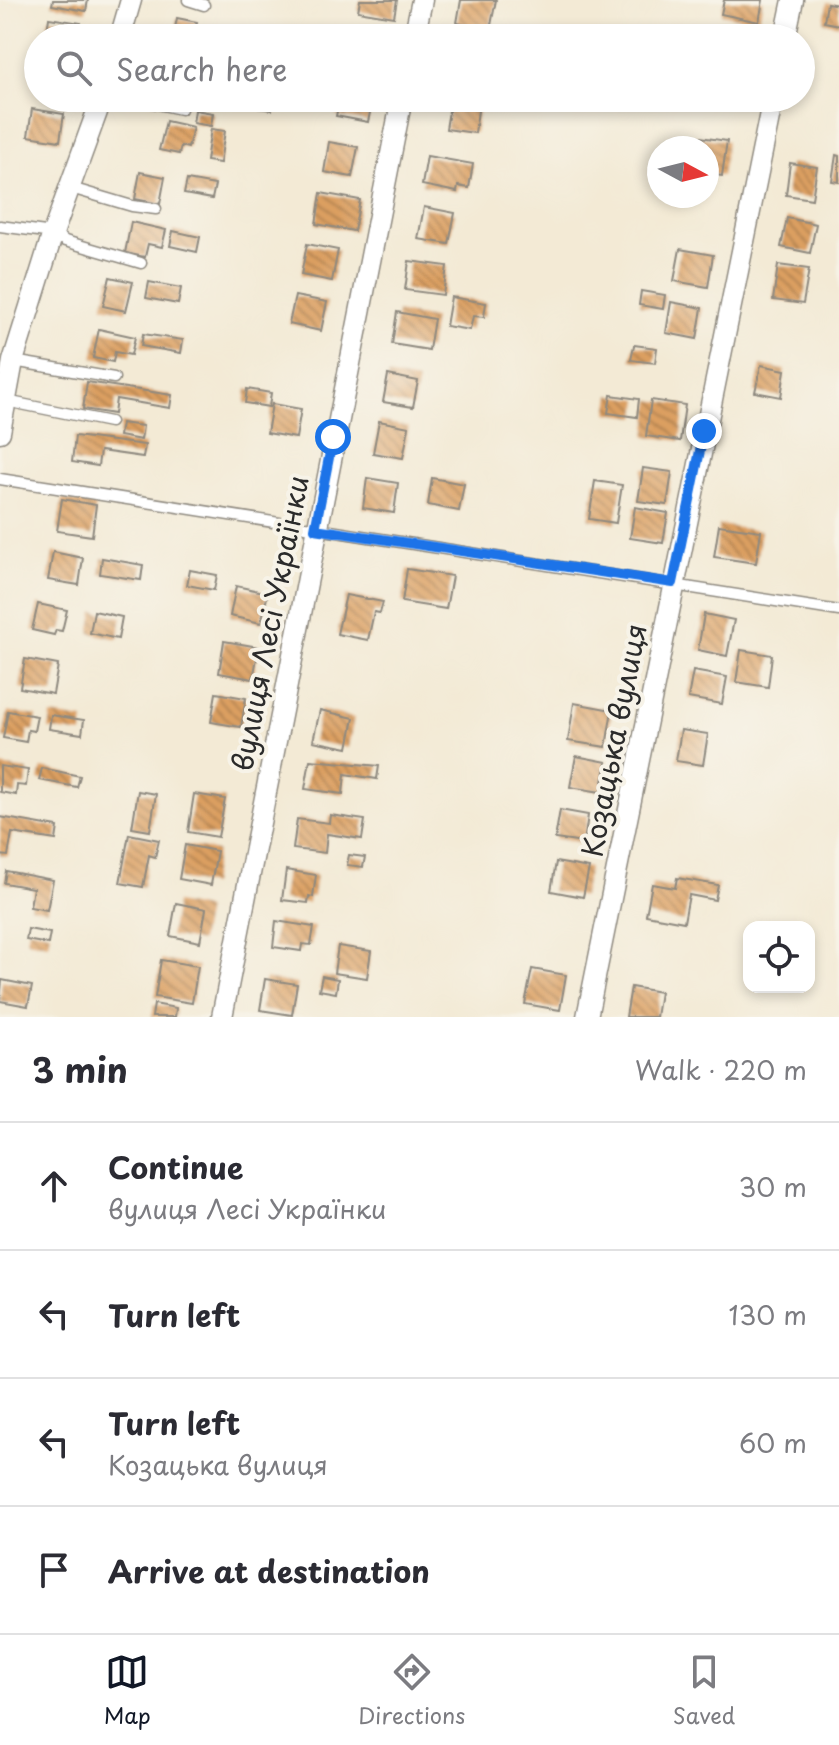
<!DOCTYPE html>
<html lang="en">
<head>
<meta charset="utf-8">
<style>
	body { margin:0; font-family:"Playpen Sans",sans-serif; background:#f7f7f7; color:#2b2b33 }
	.controls { position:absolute; right:24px; bottom:24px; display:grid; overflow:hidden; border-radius:16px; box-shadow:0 4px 12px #0003 }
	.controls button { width:72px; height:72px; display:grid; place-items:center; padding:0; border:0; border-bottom:2px solid #e1e1e2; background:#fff; color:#2b2b33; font:40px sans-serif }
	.compass { position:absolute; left:647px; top:136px; width:72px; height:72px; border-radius:50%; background:#fff; box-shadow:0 4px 12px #0003; rotate:97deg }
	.stop { position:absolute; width:24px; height:24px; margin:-18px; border:6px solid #1a73e8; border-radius:50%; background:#fff }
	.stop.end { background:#1a73e8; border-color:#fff; box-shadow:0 2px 8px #0008 }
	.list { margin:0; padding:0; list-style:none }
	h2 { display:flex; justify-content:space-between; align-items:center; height:104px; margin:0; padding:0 32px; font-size:34px }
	h2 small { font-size:26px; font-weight:400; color:#7c7c81 }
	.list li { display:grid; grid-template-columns:52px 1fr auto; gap:24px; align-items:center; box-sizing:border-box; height:128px; padding:0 32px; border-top:2px solid #e1e1e2 }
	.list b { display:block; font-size:30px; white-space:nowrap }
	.list p { margin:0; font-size:26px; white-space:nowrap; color:#7c7c81 }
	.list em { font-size:26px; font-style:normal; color:#7c7c81 }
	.icon { flex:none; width:44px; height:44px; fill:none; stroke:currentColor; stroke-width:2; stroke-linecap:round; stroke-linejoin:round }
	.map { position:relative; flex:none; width:839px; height:1017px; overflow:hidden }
	.search { position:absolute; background:#fff; box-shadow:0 4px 12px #0003; left:24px; right:24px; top:24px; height:88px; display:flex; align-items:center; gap:20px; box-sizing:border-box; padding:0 28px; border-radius:44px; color:#7c7c81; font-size:30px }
	.sheet { height:616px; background:#fff }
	nav { display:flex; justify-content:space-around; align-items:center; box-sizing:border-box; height:112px; border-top:2px solid #e1e1e2; background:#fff; font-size:22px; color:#7c7c81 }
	nav a { display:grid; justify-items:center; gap:4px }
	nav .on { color:#111827 }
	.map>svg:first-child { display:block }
	.building { fill:url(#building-back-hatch) }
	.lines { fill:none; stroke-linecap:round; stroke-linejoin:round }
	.service-casing { stroke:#8f8a80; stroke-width:13 }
	.minor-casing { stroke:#8f8a80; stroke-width:23 }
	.service { stroke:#fff; stroke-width:10 }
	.minor { stroke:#fff; stroke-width:20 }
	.route { stroke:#1a73e8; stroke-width:10 }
	.labels { text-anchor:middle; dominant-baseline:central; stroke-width:8; stroke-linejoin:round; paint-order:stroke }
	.street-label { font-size:28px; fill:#2b2b2b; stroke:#f7f3e8 }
</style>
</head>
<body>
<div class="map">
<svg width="839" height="1017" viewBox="0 0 839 1017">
	<defs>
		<pattern id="building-back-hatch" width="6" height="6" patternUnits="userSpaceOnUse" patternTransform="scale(2)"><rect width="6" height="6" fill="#db9f61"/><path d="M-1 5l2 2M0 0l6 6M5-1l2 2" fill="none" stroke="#b28250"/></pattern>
	</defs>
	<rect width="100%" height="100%" fill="#f7f3e8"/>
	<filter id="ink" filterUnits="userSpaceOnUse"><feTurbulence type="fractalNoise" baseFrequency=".0125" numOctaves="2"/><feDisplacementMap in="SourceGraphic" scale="16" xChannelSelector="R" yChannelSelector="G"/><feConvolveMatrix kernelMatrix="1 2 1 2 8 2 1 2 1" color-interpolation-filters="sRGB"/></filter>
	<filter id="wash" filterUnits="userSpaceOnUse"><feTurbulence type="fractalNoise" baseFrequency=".006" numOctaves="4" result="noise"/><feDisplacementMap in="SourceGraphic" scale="32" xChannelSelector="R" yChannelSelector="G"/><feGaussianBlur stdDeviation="1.8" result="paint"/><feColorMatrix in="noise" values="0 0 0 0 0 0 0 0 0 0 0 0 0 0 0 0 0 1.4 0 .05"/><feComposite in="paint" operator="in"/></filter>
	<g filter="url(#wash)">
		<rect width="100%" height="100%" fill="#f3ead5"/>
		<g id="blocks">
			<path class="building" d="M 53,0 L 88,0 L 86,11 L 52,5 Z
				M 360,0 L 397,0 L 394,17 L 358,11 Z
				M 461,0 L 496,0 L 490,30 L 457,23 Z
				M 724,0 L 763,0 L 759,22 L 721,14 Z
				M 827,3 L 839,5 L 839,25 L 824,22 Z
				M 49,18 L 81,23 L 78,38 L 46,38 Z
				M 177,18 L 197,22 L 194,38 L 173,38 Z
				M 348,27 L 384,33 L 383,38 L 346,38 Z
				M 156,98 L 188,98 L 186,105 Z
				M 258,98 L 274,98 L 272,110 L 256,108 Z
				M 340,98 L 373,98 L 368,122 L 336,116 Z
				M 451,99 L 479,103 L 475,133 L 446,129 Z
				M 32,109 L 64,114 L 60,141 L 28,136 Z
				M 195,110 L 213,113 L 211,126 L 193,123 Z
				M 166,121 L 193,127 L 188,148 L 181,146 L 179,154 L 159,150 Z
				M 211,129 L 225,131 L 220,163 L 206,161 Z
				M 687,135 L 727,141 L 722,176 L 707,174 L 707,148 L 685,148 Z
				M 329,142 L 358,147 L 352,177 L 324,172 Z
				M 836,155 L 839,156 L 839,182 L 832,181 Z
				M 427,156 L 473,164 L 469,188 L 458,186 L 457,192 L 422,185 Z
				M 790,163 L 817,167 L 812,199 L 786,195 Z
				M 140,172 L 165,177 L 160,204 L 135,199 Z
				M 187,180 L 215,185 L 212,199 L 184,194 Z
				M 321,193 L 360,200 L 354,231 L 316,224 Z
				M 424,207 L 455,213 L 449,244 L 418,239 Z
				M 787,218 L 816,224 L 810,253 L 781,247 Z
				M 131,222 L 166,230 L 162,247 L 148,244 L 145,257 L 125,253 Z
				M 173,231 L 200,237 L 197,252 L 170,246 Z
				M 307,244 L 338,250 L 332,281 L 301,275 Z
				M 680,249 L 713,255 L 708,287 L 674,281 Z
				M 409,261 L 447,266 L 443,295 L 405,290 Z
				M 778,265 L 809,269 L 803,304 L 773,300 Z
				M 110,277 L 133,282 L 126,311 L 103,306 Z
				M 149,282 L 181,288 L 178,304 L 146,298 Z
				M 641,291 L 665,295 L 663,309 L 639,305 Z
				M 295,296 L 327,302 L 321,331 L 289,324 Z
				M 451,297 L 486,303 L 484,317 L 473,316 L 470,330 L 446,326 Z
				M 671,302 L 702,308 L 697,339 L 666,333 Z
				M 397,312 L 434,319 L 429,350 L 392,344 Z
				M 99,329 L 135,337 L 131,355 L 115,352 L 113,362 L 93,358 Z
				M 143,334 L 183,340 L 181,353 L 141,346 Z
				M 634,345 L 657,348 L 655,363 L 631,360 Z
				M 761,365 L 785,370 L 781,397 L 755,392 Z
				M 388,375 L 418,381 L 413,407 L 383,402 Z
				M 87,382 L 172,395 L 170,408 L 116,399 L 114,414 L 83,409 Z
				M 247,389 L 271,393 L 269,407 L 245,403 Z
				M 611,395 L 639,399 L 637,417 L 608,413 Z
				M 651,400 L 685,405 L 680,441 L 646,436 Z
				M 272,404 L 301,409 L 296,438 L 267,433 Z
				M 379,421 L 409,427 L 403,458 L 373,453 Z
				M 121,423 L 143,426 L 141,440 L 119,436 Z
				M 75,436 L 145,445 L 143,457 L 100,451 L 98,466 L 72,462 Z
				M 643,468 L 672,472 L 667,505 L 638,501 Z
				M 367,478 L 398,483 L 394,513 L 363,508 Z
				M 432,478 L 464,484 L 459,511 L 428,505 Z
				M 595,481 L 622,485 L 616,523 L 589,519 Z
				M 62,499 L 96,505 L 92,536 L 57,531 Z
				M 635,507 L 668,513 L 663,543 L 630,538 Z
				M 719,525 L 761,531 L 756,563 L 714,557 Z
				M 53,552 L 83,558 L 79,585 L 48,580 Z
				M 102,558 L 143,565 L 141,580 L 100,574 Z
				M 407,569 L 452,576 L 446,609 L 402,602 Z
				M 190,570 L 217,575 L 214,590 L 187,585 Z
				M 236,586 L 268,593 L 261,623 L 230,616 Z
				M 346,595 L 383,602 L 380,613 L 374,612 L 368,640 L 337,634 Z
				M 38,604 L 67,610 L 62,631 L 56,630 L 54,635 L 32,630 Z
				M 94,611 L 122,617 L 118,639 L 90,633 Z
				M 704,614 L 734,620 L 727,656 L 698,650 Z
				M 224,641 L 259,647 L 253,679 L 219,673 Z
				M 741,650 L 772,655 L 768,687 L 736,682 Z
				M 25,659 L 58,665 L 53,694 L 20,688 Z
				M 693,671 L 727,677 L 722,704 L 688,698 Z
				M 216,693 L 246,698 L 241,727 L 211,722 Z
				M 574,703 L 612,710 L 606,747 L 568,741 Z
				M 320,710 L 354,718 L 348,748 L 313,741 Z
				M 8,711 L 37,716 L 34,731 L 28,730 L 26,742 L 3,738 Z
				M 51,715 L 84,720 L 82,734 L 49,729 Z
				M 681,730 L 708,734 L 703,765 L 676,761 Z
				M 576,756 L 607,762 L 601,792 L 570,787 Z
				M 310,760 L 379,766 L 377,779 L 345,774 L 343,794 L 305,789 Z
				M 0,766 L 28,770 L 26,786 L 17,785 L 16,795 L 0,792 Z
				M 42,768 L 80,776 L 77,787 L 39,780 Z
				M 138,791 L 156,794 L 150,831 L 132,828 Z
				M 194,794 L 225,799 L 218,837 L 188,832 Z
				M 560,810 L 588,815 L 584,843 L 555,839 Z
				M 330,815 L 365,820 L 362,839 L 327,834 L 325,853 L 293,849 L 297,819 L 329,823 Z
				M 0,817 L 58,827 L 56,840 L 12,833 L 8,856 L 0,855 Z
				M 129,834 L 159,840 L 155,857 L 149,855 L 143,887 L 120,883 Z
				M 185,845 L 217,851 L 211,885 L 179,879 Z
				M 349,855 L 365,857 L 363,867 L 347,865 Z
				M 556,862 L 589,868 L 583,897 L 551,891 Z
				M 286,870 L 316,875 L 313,897 L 309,896 L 308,903 L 282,900 Z
				M 6,871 L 53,880 L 47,910 L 30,907 L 33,888 L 4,883 Z
				M 677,878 L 718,885 L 715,900 L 689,895 L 684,922 L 646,915 L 652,884 L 675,888 Z
				M 176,903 L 206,909 L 200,942 L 170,936 Z
				M 276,921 L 314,927 L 311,945 L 302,944 L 301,951 L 273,947 Z
				M 28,929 L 50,933 L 48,944 L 26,940 Z
				M 338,946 L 371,951 L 367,978 L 334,973 Z
				M 161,960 L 198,966 L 192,1003 L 155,997 Z
				M 532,969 L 566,975 L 560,1010 L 525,1004 Z
				M 322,976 L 338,979 L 336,993 L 319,990 Z
				M 265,979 L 297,984 L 292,1015 L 260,1010 Z
				M 2,980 L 32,986 L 28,1006 L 0,1001 Z
				M 631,987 L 660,992 L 656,1017 L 626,1017 Z
				M 154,1004 L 176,1008 L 175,1017 L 152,1017 Z"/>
		</g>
	</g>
	<g filter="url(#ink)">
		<use href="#blocks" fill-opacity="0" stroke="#8f8a80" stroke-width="2"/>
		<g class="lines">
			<defs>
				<path id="service" d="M 188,0 L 204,5
					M 130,98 L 181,109
					M 71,188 L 132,206 L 156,209
					M 0,226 L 53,233 L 65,241 L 141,263
					M 13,361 L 114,378
					M 6,401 L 110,422
					M 0,479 L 839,611"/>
				<path id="minor" d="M 120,38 L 131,0
					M 414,38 L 422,0
					M 785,38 L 793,0
					M 0,432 L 13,361 L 53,233 L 102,98
					M 222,1017 L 402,98
					M 587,1017 L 773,98"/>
			</defs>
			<use href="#service" class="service-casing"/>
			<use href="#minor" class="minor-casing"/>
			<use href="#service" class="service"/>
			<use href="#minor" class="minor"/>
		</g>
	</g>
	<g class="lines" filter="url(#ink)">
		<path class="route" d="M 333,437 L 315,529 L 673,583 L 704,431"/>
	</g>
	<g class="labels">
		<g class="street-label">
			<text transform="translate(269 623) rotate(-79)">вулиця Лесі Українки</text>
			<text transform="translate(613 740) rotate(-79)">Козацька вулиця</text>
		</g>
	</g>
</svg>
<div class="controls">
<button><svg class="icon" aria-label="locate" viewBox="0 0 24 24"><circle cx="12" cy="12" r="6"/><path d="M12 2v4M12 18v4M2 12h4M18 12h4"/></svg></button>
</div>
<svg class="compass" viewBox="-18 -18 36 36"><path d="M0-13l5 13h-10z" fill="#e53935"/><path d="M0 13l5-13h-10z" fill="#7c7c81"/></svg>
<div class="stop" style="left:333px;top:437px"></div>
<div class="stop end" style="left:704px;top:431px"></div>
<div class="search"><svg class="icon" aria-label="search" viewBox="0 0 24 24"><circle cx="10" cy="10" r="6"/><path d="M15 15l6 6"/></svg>Search here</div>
</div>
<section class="sheet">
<h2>3 min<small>Walk · 220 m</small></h2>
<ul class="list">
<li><svg class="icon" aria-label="ahead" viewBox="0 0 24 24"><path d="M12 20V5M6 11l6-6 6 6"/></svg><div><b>Continue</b><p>вулиця Лесі Українки</p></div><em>30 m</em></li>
<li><svg class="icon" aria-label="left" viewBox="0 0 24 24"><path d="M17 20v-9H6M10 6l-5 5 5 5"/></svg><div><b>Turn left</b></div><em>130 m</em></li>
<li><svg class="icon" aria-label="left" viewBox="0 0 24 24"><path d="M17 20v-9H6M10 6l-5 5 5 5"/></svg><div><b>Turn left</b><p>Козацька вулиця</p></div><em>60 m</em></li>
<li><svg class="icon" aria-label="arrive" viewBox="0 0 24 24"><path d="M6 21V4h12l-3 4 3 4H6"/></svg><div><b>Arrive at destination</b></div></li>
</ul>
</section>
<nav>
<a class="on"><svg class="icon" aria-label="map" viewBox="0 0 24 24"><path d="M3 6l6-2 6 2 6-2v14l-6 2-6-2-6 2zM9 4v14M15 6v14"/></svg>Map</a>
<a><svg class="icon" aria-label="directions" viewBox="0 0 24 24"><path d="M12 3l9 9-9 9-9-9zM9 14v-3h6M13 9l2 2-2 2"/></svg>Directions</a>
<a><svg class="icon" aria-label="saved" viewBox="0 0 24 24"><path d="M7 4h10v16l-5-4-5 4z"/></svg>Saved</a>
</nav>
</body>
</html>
